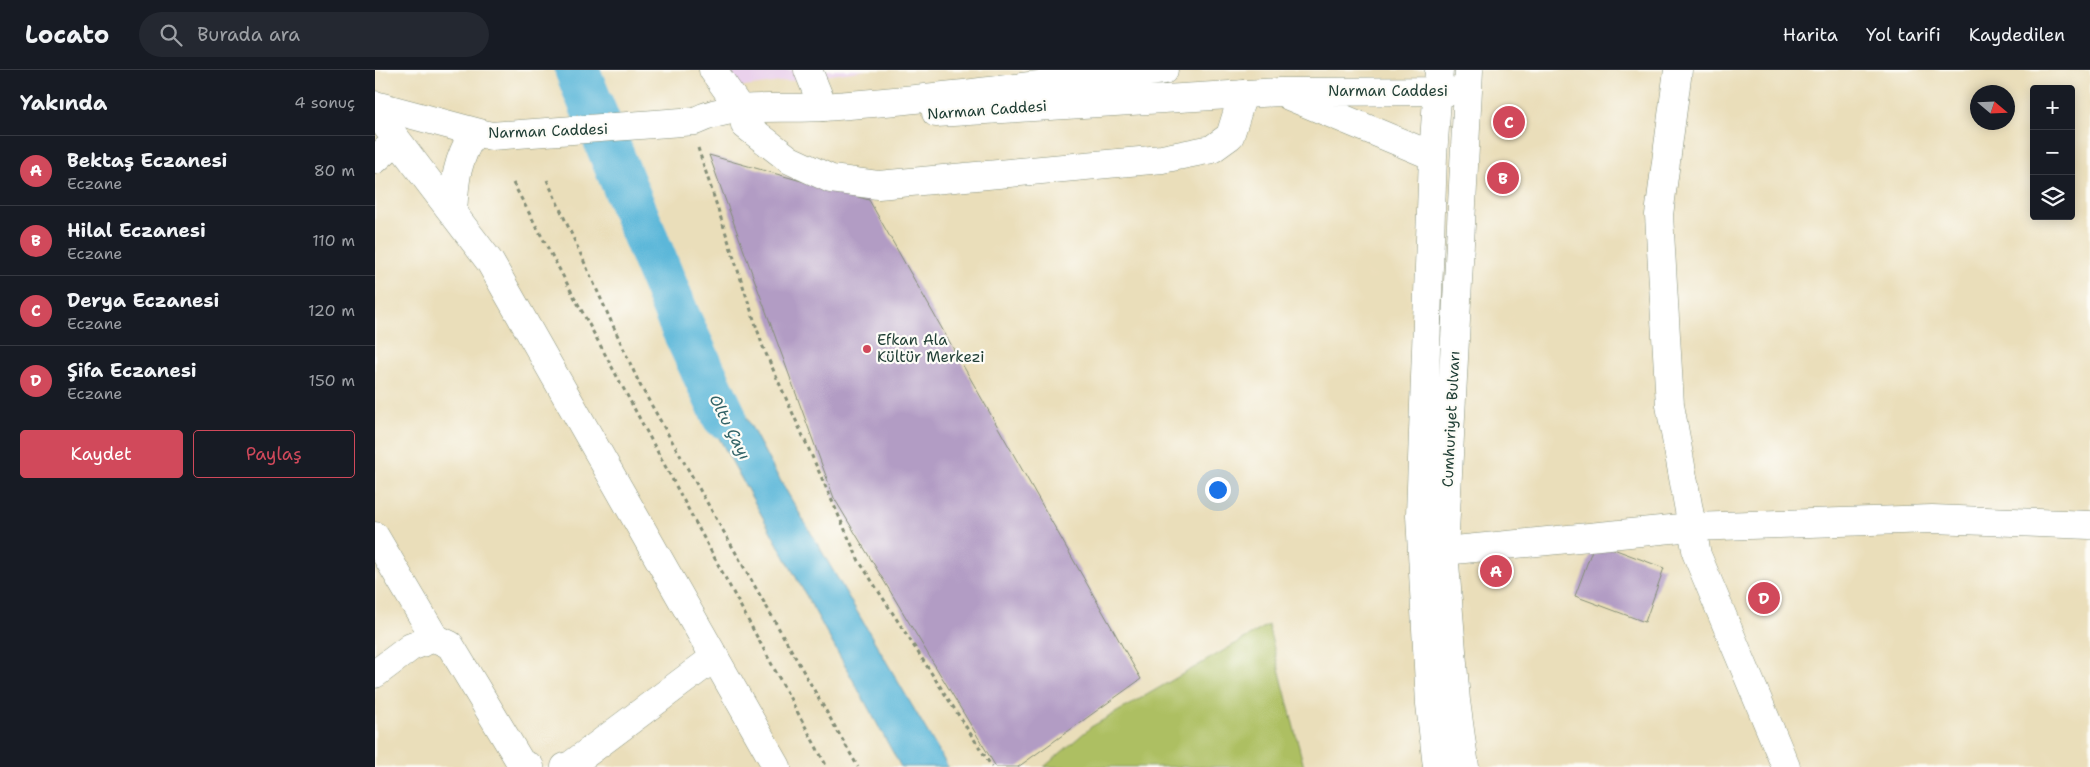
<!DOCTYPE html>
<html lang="tr">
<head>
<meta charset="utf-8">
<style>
	body { margin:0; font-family:"Shantell Sans",sans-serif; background:#242831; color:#f1f3f6 }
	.controls { position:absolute; right:15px; top:15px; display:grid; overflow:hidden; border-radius:5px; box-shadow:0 2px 12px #0003 }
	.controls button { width:45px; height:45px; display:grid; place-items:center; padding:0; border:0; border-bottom:1px solid #363941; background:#171b24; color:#f1f3f6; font:25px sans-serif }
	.compass { position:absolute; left:1595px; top:15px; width:45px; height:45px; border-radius:50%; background:#171b24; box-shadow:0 2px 12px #0003; rotate:109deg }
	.you { position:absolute; left:842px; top:419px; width:18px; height:18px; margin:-12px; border:4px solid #fff; border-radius:50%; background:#1a73e8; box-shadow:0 0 0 8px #1a73e833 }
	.badge { display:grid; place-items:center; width:32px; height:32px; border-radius:50%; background:#d1495b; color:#fff; font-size:16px; font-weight:700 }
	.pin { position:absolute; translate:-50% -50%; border:2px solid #fff; box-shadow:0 1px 5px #0006 }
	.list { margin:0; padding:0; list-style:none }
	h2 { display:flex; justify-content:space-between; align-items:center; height:65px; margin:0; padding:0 20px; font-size:21px }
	h2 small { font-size:16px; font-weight:400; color:#9ea1a6 }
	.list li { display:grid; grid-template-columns:32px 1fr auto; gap:15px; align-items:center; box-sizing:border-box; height:70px; padding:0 20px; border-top:1px solid #363941 }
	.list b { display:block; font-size:19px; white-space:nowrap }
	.list p { margin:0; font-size:16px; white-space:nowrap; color:#9ea1a6 }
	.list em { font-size:16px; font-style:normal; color:#9ea1a6 }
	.actions { display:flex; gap:10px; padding:15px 20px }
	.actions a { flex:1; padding:11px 0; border:1px solid #d1495b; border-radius:5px; text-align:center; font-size:18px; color:#d1495b }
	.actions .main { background:#d1495b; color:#fff }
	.icon { flex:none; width:28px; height:28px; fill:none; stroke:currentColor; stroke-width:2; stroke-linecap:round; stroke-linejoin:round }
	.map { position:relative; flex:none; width:1715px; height:697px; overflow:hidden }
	header { display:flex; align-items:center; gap:30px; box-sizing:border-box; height:70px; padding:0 25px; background:#171b24; border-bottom:1px solid #363941 }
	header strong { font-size:24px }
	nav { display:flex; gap:28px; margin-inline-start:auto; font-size:18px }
	.search { width:350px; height:45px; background:#242831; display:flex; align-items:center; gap:12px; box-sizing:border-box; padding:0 18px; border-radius:28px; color:#9ea1a6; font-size:19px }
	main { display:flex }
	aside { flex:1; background:#171b24 }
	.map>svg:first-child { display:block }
	.built { fill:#ead1ec }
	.green { fill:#adbf62; stroke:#667e4b }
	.water { fill:#5bb7d9; stroke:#3d7a86 }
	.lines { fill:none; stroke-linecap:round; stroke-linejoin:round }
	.river { stroke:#5bb7d9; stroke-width:45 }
	.building { fill:#b29cc4 }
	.minor-casing { stroke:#848e77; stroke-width:29 }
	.major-casing { stroke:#848e77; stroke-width:29 }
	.path { stroke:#848e77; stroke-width:3; stroke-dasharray:4 4; stroke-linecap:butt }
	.minor { stroke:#fff; stroke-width:28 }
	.major { stroke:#fff; stroke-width:28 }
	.poi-dot { fill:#d1495b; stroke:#fdfcf7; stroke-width:2 }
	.labels { text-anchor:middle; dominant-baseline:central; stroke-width:4.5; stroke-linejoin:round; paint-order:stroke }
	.street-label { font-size:15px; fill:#1f3d34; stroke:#fdfcf7 }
	.poi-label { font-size:15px; fill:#1f3d34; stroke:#fdfcf7; text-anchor:start }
	.water-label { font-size:16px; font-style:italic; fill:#316266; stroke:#fdfcf7 }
</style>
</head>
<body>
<header>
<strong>Locato</strong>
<div class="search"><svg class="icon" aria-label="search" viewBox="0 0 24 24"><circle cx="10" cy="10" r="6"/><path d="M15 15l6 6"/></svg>Burada ara</div>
<nav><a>Harita</a><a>Yol tarifi</a><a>Kaydedilen</a></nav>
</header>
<main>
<aside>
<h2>Yakında<small>4 sonuç</small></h2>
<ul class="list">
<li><span class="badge">A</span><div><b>Bektaş Eczanesi</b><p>Eczane</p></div><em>80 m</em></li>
<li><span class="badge">B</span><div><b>Hilal Eczanesi</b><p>Eczane</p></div><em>110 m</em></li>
<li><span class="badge">C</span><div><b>Derya Eczanesi</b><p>Eczane</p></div><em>120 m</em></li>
<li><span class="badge">D</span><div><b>Şifa Eczanesi</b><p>Eczane</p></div><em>150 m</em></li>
</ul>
<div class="actions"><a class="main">Kaydet</a><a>Paylaş</a></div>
</aside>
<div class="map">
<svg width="1715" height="697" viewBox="0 0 1715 697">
	<rect width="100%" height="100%" fill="#fdfcf7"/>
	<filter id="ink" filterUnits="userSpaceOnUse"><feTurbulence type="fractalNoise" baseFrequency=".02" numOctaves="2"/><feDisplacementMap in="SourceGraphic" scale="10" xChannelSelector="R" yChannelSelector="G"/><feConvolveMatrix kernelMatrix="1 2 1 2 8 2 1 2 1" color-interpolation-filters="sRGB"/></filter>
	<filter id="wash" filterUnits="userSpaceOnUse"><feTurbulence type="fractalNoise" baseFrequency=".0096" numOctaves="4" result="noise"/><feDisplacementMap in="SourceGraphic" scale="20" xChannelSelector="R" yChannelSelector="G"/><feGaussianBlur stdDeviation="1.12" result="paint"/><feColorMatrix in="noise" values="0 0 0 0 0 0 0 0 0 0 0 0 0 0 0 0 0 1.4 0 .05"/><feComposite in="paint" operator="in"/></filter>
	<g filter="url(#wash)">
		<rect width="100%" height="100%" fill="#eadeba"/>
		<path class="built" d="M 350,0 L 492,0 L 362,18 Z"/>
		<path class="green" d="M 893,555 L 929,697 L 669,697 L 716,657 Z"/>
		<path class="water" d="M 335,279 L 398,398 L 573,697 L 526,697 L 308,303 Z"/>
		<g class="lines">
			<path class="river" d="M 202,0 L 303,247 L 349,346"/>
		</g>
		<g id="blocks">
			<path class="building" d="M 334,85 L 494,130 L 766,609 L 643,697 L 621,697 L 459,428 Z
				M 1220,472 L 1289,498 L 1270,552 L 1200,526 Z"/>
		</g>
	</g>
	<g filter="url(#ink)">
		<use href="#blocks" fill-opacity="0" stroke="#848e77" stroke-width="1"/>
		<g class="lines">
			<defs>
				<path id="minor" d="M 338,0 L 366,40
					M 433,0 L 448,37
					M 1303,0 L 1284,145 L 1295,335 L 1322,485 L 1411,697
					M 0,41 L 115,192 L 402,697
					M 370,55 L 415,90 L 456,109 L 503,115 L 787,89 L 837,79 L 855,66 L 868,24
					M 0,90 L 22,70
					M 78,143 C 80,109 81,92 99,62
					M 0,466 L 60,568
					M 1069,481 L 1317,457 L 1557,449 L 1715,455
					M 0,604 L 36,577 L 60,568 L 75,575 L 146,693 L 155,697
					M 190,697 L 196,695 L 340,587"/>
				<path id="major" d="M 914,26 L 1058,86
					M 0,35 L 116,66 L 320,51 C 358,32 407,40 448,37 C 562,29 676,13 789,0
					M 561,43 L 904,22 L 1093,21
					M 1062,697 L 1055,634 L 1045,445 L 1058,86 L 1064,0
					M 1090,697 L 1081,631 L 1069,481 L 1094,0"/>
			</defs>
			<use href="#minor" class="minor-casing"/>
			<use href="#major" class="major-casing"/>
			<path class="path" d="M 323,78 L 388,277 L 484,491 L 617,697
				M 172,110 L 265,315 L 483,697
				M 138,113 L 452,697"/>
			<use href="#minor" class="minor"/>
			<use href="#major" class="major"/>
		</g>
	</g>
	<circle class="poi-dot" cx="492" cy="279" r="5"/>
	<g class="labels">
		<g class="street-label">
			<text x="1013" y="21">Narman Caddesi</text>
			<text transform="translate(612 40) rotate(-4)">Narman Caddesi</text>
			<text transform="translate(173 61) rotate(-2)">Narman Caddesi</text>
			<text transform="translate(1076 349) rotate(-87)">Cumhuriyet Bulvarı</text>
		</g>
		<g class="poi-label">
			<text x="502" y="270">Efkan Ala<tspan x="502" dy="17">Kültür Merkezi</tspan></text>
		</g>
		<g class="water-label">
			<text transform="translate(355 357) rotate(63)">Oltu Çayı</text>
		</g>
	</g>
</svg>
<div class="controls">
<button>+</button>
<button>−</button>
<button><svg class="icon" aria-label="layers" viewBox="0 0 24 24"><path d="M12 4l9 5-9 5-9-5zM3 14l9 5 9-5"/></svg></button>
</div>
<svg class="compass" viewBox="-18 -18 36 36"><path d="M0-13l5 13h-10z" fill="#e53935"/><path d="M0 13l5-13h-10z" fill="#9ea1a6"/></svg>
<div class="you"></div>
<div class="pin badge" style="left:1121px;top:501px">A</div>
<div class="pin badge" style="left:1128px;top:108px">B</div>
<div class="pin badge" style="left:1134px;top:52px">C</div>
<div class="pin badge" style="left:1389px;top:528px">D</div>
</div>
</main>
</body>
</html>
